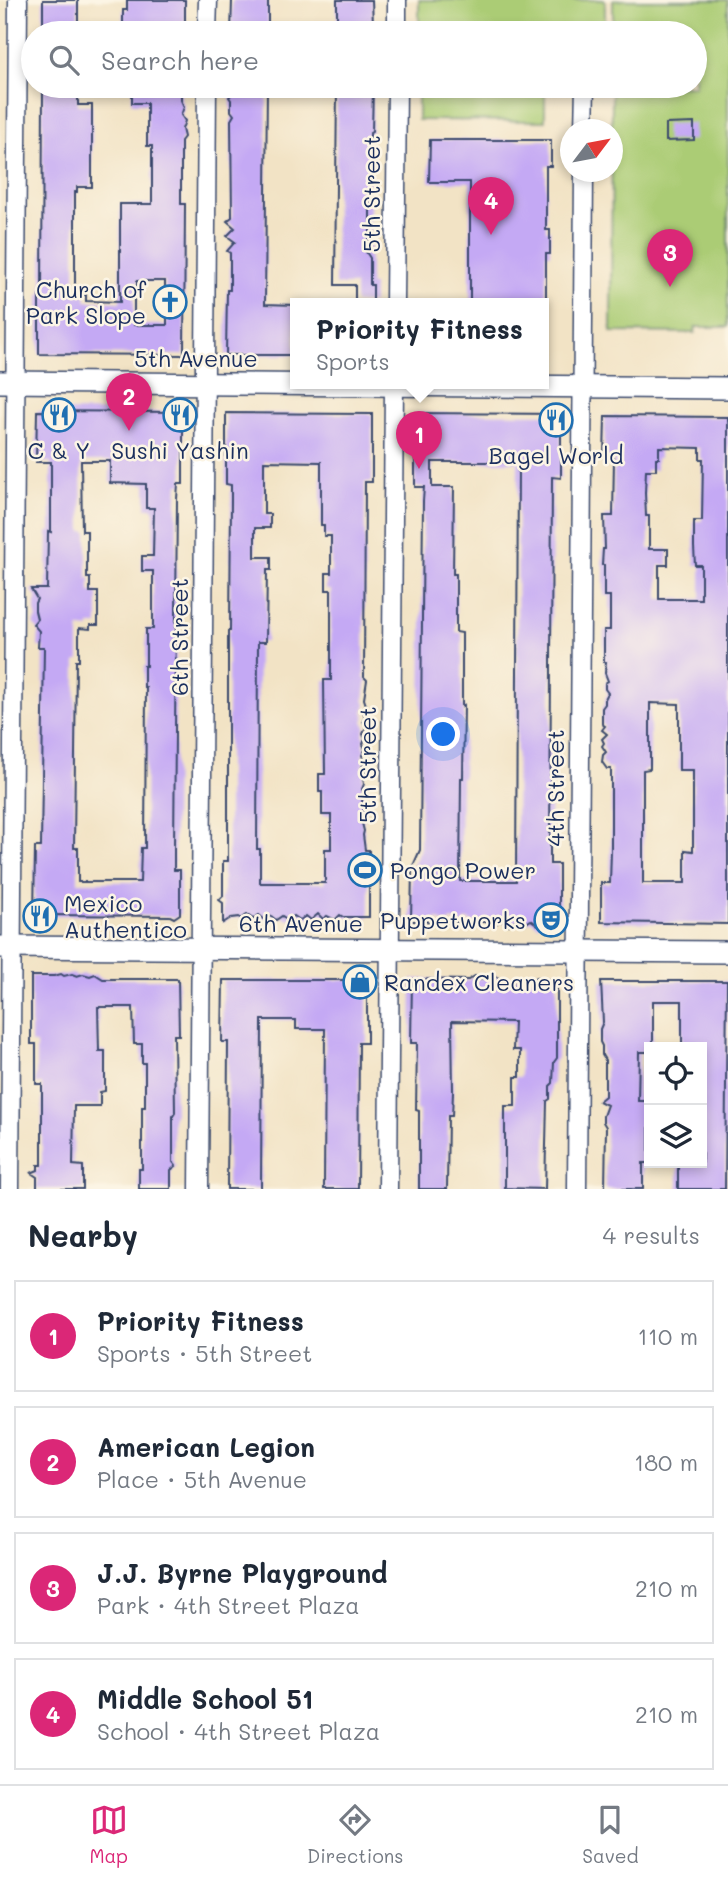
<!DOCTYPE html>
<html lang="en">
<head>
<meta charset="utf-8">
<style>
	body { margin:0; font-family:Mali,sans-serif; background:#f2f2f3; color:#1f2937 }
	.controls { position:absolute; right:21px; bottom:21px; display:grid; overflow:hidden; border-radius:0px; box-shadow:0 4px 10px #0003 }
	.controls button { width:63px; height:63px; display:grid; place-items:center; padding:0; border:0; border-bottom:2px solid #e0e1e3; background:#fff; color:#1f2937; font:35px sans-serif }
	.compass { position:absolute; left:560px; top:119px; width:63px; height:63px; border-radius:50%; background:#fff; box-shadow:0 4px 10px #0003; rotate:58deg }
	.you { position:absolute; left:444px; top:735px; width:24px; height:24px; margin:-18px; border:5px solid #fff; border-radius:50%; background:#1a73e8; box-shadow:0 0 0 10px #1a73e833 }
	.badge { display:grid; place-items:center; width:46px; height:46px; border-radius:50%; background:#db2777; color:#fff; font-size:23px; font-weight:700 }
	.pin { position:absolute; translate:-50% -58px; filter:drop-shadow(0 2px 4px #0008) }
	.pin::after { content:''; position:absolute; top:37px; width:24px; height:21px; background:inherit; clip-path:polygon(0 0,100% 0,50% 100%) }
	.popup { position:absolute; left:290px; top:298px; width:259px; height:91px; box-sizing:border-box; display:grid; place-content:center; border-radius:0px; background:#fff; filter:drop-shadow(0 2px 5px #0005); font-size:23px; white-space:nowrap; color:#747a83 }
	.popup b { font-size:26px; color:#1f2937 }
	.popup::after { content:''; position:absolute; left:50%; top:100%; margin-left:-14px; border:14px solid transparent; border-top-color:#fff }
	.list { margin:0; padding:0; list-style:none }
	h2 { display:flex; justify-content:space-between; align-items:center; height:91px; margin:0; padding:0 28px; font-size:30px }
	h2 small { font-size:23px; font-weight:400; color:#747a83 }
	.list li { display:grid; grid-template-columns:46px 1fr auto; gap:21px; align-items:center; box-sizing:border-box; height:112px; margin:0 14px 14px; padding:0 14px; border:2px solid #e0e1e3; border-radius:0px }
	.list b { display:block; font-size:26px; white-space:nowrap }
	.list p { margin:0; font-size:23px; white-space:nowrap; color:#747a83 }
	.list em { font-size:23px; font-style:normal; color:#747a83 }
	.icon { flex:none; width:38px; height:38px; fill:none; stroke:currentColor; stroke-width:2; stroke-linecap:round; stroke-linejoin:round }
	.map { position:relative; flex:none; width:728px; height:1189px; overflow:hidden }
	.search { position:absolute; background:#fff; box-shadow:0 4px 10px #0003; left:21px; right:21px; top:21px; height:77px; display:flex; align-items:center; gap:18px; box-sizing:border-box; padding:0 24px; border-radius:38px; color:#747a83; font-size:26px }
	.sheet { height:595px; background:#fff }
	nav { display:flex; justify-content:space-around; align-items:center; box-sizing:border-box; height:98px; border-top:2px solid #e0e1e3; background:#fff; font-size:19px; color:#747a83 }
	nav a { display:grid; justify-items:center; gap:4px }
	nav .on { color:#db2777 }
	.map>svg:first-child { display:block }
	.green { fill:#abcc74; stroke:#637e69; stroke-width:2 }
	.building { fill:#c4a9f4; fill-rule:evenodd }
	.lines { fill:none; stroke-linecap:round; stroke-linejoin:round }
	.minor-casing { stroke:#3b4a6d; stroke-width:21 }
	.tertiary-casing { stroke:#3b4a6d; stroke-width:24 }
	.minor { stroke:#fff; stroke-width:18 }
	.tertiary { stroke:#fff; stroke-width:21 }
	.labels { text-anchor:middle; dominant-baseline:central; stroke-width:5; stroke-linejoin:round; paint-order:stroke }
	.street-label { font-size:23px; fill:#1b2f5e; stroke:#fcf5e5 }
	.poi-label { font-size:23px; fill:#1b2f5e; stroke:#fcf5e5 }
</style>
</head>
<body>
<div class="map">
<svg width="728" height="1189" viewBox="0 0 728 1189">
	<rect width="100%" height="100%" fill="#fcf5e5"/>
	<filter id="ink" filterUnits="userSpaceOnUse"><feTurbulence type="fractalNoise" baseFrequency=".0143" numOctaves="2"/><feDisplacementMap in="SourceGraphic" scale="14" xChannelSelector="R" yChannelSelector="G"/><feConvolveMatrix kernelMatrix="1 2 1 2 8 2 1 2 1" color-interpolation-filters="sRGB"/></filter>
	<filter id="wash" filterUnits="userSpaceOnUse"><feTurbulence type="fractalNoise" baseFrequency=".00686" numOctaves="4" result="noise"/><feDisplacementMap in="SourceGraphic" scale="28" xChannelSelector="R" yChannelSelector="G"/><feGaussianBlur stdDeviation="1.57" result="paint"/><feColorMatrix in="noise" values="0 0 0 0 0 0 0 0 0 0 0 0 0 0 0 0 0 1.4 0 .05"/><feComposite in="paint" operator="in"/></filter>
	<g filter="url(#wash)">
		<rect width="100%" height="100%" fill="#f2e3c5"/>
		<path class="green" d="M 419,0 L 605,0 L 605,33 L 419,33 Z
			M 613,0 L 728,0 L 728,327 L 696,327 L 695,333 L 611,332 L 612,86 L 695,86 L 695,33 L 613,33 Z
			M 418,86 L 545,86 L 545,121 L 418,120 Z"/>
		<g id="blocks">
			<path class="building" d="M 43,0 L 78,0 L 78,33 L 43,33 Z
				M 127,0 L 185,0 L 185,33 L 123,33 L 123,10 L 127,10 Z
				M 232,0 L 268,0 L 268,33 L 231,33 Z
				M 337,0 L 372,0 L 373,24 L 376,27 L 367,33 L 337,33 Z
				M 43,86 L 78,86 L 78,105 L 92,105 L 92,187 L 77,187 L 77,192 L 75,192 L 75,295 L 86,295 L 86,301 L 120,302 L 120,204 L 152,204 L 152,146 L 147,146 L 147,103 L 132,103 L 132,90 L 141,90 L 141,86 L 181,86 L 181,100 L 184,107 L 181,115 L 185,121 L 182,129 L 184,137 L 181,141 L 181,204 L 185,204 L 184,355 L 39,354 L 39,295 L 42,295 ZM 137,281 L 165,281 L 165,291 L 167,291 L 167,325 L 134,325 L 134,291 L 137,291 Z
				M 239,86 L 267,86 L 265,304 L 295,305 L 295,355 L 226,355 L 227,290 L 230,290 L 230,253 L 227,251 L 235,242 L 227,236 L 235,228 L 227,221 L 232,217 L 231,120 L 234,115 L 231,111 L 231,100 L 229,97 Z
				M 337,86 L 373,86 L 372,132 L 370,133 L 370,234 L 368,239 L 370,243 L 370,248 L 366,252 L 370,258 L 370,285 L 373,285 L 373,303 L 355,303 L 355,285 L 335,285 Z
				M 694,123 L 694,140 L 666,141 L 666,124 Z
				M 430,140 L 551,140 L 551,166 L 546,166 L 546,230 L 550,230 L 550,254 L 546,254 L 546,303 L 470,303 L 470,182 L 429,182 Z
				M 37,411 L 183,412 L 183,484 L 178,484 L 177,499 L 174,848 L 174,870 L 180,870 L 180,914 L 174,918 L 170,916 L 48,915 L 48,921 L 34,921 L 35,847 L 41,847 L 44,647 L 38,647 L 39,631 L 33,624 L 37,619 L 35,611 L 35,603 L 37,599 L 31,589 L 47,589 L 48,531 L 51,532 L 51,462 L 36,462 ZM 81,461 L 110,461 L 110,483 L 146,484 L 146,508 L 154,508 L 153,556 L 142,556 L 142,571 L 153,571 L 153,629 L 146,629 L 146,666 L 144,666 L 144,687 L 146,687 L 145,848 L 141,848 L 140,882 L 78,882 L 78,848 L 74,848 L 76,661 L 79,661 L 79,628 L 90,629 L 90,625 L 98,625 L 98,592 L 90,592 L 90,578 L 87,578 L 87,531 L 82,531 Z
				M 226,413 L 372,414 L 372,482 L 365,482 L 364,677 L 367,680 L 364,699 L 366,705 L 363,711 L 365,717 L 363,721 L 366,727 L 363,734 L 365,739 L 363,744 L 365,750 L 362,755 L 364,761 L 362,768 L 365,772 L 363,778 L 364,784 L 362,789 L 364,795 L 362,801 L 364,806 L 363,815 L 364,819 L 362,823 L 364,831 L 363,835 L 365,850 L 369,850 L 369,917 L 343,917 L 340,915 L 335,920 L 327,916 L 323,919 L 318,914 L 311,920 L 306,916 L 300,920 L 294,916 L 288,920 L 282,916 L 276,920 L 271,916 L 265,920 L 259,915 L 253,919 L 247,915 L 241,919 L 239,917 L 231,918 L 223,923 L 223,903 L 219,900 L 223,896 L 223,861 L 228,861 L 228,631 L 230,631 L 231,499 L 231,485 L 226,484 ZM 264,461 L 321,462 L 321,525 L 324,525 L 324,536 L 331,536 L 331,573 L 326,573 L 326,590 L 331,590 L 331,680 L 324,680 L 325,774 L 319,774 L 319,792 L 322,792 L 322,815 L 331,815 L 331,849 L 325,849 L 325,883 L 260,883 L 260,849 L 257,849 L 258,642 L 266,642 L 267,570 L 271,570 L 271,557 L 255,557 L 255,528 L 270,528 L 270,514 L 264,514 Z
				M 415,413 L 561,414 L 561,478 L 552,477 L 550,851 L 550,864 L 559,864 L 559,922 L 542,922 L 538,925 L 531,920 L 523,925 L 516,920 L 509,925 L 502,920 L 494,925 L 490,922 L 479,922 L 476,924 L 467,920 L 461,925 L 453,920 L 446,924 L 438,919 L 432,924 L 426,921 L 411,921 L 412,868 L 420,850 L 423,501 L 424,487 L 415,487 ZM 432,462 L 518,462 L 516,881 L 460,881 L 461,778 L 463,778 L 464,705 L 462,706 L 462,633 L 456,632 L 456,574 L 453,574 L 454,487 L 432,487 Z
				M 605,416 L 728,417 L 728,924 L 601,922 L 601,883 L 610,883 L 611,851 L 611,769 L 607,769 L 602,762 L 603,755 L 606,752 L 602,746 L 604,743 L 602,739 L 607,734 L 602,730 L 605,726 L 602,724 L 602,708 L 605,704 L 605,699 L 608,693 L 605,689 L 605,683 L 608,681 L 605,673 L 606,662 L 604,662 L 604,630 L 610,630 L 610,596 L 604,596 L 604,565 L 602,565 L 603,549 L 605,549 L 604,516 L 613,516 L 614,458 L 604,458 ZM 659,447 L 700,448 L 700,459 L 703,459 L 702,521 L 694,521 L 694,547 L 695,565 L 701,565 L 701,599 L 659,599 L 659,565 L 668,565 L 668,549 L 649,549 L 649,516 L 646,516 L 645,493 L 646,470 L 656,470 L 656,458 L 659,458 ZM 650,703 L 679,704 L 679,770 L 693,770 L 693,851 L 685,850 L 685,883 L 643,883 L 643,770 L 650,769 Z
				M 61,974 L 64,976 L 72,974 L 77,976 L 83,974 L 90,976 L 95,974 L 103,979 L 178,979 L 179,1035 L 174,1035 L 175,1113 L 173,1116 L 173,1162 L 176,1166 L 171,1170 L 171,1189 L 139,1189 L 139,1169 L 142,1169 L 142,1107 L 145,1107 L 145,1063 L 142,1063 L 142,1044 L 134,1044 L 133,1007 L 98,1007 L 99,1051 L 105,1051 L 105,1091 L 100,1092 L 100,1106 L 74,1106 L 73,1165 L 83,1166 L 83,1189 L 37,1189 L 37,1177 L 31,1173 L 38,1170 L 38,1165 L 42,1165 L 42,1084 L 36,1084 L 36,1044 L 31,1044 L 31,976 L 54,976 Z
				M 475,976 L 479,979 L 495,976 L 513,986 L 513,979 L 522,978 L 531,980 L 537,977 L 542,979 L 557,980 L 557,1058 L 554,1062 L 553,1083 L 550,1086 L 550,1099 L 547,1101 L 545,1189 L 505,1188 L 505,1106 L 515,1106 L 515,1077 L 520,1077 L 520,1050 L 513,1050 L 514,1022 L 452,1021 L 453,1092 L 452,1116 L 448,1116 L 447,1189 L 419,1189 L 419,1111 L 416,1110 L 417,1043 L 411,1043 L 412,979 L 468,980 Z
				M 223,980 L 367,980 L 367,1043 L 359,1043 L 358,1189 L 324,1189 L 325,1029 L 296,1029 L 296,1020 L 262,1020 L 261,1189 L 227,1189 L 228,1042 L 222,1042 Z
				M 601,981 L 727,981 L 725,1189 L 678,1189 L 678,1163 L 702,1163 L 702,1047 L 682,1047 L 682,1001 L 653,1001 L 653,1047 L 649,1047 L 649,1052 L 639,1052 L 638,1101 L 649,1101 L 649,1163 L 643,1163 L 643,1189 L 605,1189 L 606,1127 L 603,1122 L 603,1116 L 607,1105 L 599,1101 L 605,1096 L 605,1060 L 602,1055 L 602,1046 L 600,1042 L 600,1029 L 603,1022 Z"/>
		</g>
	</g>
	<g filter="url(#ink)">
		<use href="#blocks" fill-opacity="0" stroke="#3b4a6d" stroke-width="2"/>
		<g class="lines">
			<defs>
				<path id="minor" d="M 207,33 L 208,0
					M 397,33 L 397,0
					M 584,130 L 585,86
					M 395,303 L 397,86
					M 10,1189 L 18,0
					M 199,1189 L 207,86
					M 388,1189 L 394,383
					M 577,1189 L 584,172"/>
				<path id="tertiary" d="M 0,382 L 728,388
					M 0,947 L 728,952"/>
			</defs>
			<use href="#minor" class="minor-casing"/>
			<use href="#tertiary" class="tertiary-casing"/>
			<use href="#minor" class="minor"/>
			<use href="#tertiary" class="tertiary"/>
		</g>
	</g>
	<defs>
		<symbol id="church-ring" viewBox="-11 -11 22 22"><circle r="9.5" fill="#fcf5e5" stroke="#1f6fb2" stroke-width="1.5"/><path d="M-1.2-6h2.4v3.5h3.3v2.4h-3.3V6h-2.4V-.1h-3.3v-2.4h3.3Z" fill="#1f6fb2"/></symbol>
		<symbol id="restaurant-ring" viewBox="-11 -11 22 22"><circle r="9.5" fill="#fcf5e5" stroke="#1f6fb2" stroke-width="1.5"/><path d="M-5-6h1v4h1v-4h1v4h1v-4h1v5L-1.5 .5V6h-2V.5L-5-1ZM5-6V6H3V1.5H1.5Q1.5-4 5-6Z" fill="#1f6fb2"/></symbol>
		<symbol id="stadium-ring" viewBox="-11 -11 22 22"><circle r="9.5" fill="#fcf5e5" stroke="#1f6fb2" stroke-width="1.5"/><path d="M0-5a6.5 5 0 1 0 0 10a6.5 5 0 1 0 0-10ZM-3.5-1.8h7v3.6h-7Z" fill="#1f6fb2"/></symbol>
		<symbol id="theatre-ring" viewBox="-11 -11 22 22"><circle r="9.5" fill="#fcf5e5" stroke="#1f6fb2" stroke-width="1.5"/><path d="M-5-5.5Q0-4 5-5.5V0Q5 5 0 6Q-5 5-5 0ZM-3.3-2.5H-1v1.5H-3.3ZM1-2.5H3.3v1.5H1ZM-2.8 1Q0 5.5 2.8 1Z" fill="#1f6fb2"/></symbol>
		<symbol id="shop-ring" viewBox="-11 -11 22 22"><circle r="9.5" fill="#fcf5e5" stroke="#1f6fb2" stroke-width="1.5"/><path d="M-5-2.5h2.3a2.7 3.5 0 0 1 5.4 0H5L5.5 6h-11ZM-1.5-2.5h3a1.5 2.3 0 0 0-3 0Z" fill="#1f6fb2"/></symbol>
	</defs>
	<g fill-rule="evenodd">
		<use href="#church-ring" x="151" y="283" width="38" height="38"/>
		<use href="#restaurant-ring" x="40" y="396" width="38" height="38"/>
		<use href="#restaurant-ring" x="161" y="396" width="38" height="38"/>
		<use href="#restaurant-ring" x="537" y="401" width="38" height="38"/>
		<use href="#stadium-ring" x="346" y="851" width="38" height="38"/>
		<use href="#restaurant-ring" x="21" y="897" width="38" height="38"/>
		<use href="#theatre-ring" x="532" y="901" width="38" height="38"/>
		<use href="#shop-ring" x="341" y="963" width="38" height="38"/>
	</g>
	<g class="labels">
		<g class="street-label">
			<text transform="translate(371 194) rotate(-90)">5th Street</text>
			<text x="196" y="358">5th Avenue</text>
			<text transform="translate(179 637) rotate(-90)">6th Street</text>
			<text transform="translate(367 765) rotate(-90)">5th Street</text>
			<text transform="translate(555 788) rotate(-90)">4th Street</text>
			<text x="301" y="923">6th Avenue</text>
		</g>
		<g class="poi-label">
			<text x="146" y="289" text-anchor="end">Church of<tspan x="146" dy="26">Park Slope</tspan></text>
			<text x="59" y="450">C &amp; Y</text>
			<text x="180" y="450">Sushi Yashin</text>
			<text x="556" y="455">Bagel World</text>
			<text x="390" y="870" text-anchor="start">Pongo Power</text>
			<text x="64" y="903" text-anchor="start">Mexico<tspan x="64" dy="26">Authentico</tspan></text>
			<text x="526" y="920" text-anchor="end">Puppetworks</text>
			<text x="384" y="982" text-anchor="start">Randex Cleaners</text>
		</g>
	</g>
</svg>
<div class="controls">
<button><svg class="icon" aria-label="locate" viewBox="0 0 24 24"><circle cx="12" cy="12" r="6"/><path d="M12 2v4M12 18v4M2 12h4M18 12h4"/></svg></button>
<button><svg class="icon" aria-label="layers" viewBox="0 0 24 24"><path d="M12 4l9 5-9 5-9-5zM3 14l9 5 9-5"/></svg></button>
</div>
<svg class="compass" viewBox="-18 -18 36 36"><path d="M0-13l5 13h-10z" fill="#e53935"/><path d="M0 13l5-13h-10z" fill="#747a83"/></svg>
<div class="you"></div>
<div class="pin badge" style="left:419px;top:469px">1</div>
<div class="popup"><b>Priority Fitness</b>Sports</div>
<div class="pin badge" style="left:129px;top:431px">2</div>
<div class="pin badge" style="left:670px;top:287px">3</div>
<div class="pin badge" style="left:491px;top:235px">4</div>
<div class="search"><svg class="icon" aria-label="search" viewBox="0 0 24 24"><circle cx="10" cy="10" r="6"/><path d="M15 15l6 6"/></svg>Search here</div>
</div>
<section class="sheet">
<h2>Nearby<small>4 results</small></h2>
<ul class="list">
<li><span class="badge">1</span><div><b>Priority Fitness</b><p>Sports · 5th Street</p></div><em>110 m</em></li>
<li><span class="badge">2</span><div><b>American Legion</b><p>Place · 5th Avenue</p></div><em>180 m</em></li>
<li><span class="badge">3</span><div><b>J.J. Byrne Playground</b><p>Park · 4th Street Plaza</p></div><em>210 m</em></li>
<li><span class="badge">4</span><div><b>Middle School 51</b><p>School · 4th Street Plaza</p></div><em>210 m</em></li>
</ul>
</section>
<nav>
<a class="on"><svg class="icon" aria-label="map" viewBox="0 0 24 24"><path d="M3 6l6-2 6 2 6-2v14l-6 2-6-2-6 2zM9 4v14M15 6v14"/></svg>Map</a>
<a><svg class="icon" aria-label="directions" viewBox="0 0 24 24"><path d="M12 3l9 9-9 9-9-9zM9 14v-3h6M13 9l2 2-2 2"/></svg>Directions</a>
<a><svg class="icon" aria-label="saved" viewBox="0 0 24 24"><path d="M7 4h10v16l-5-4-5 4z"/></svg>Saved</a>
</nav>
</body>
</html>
